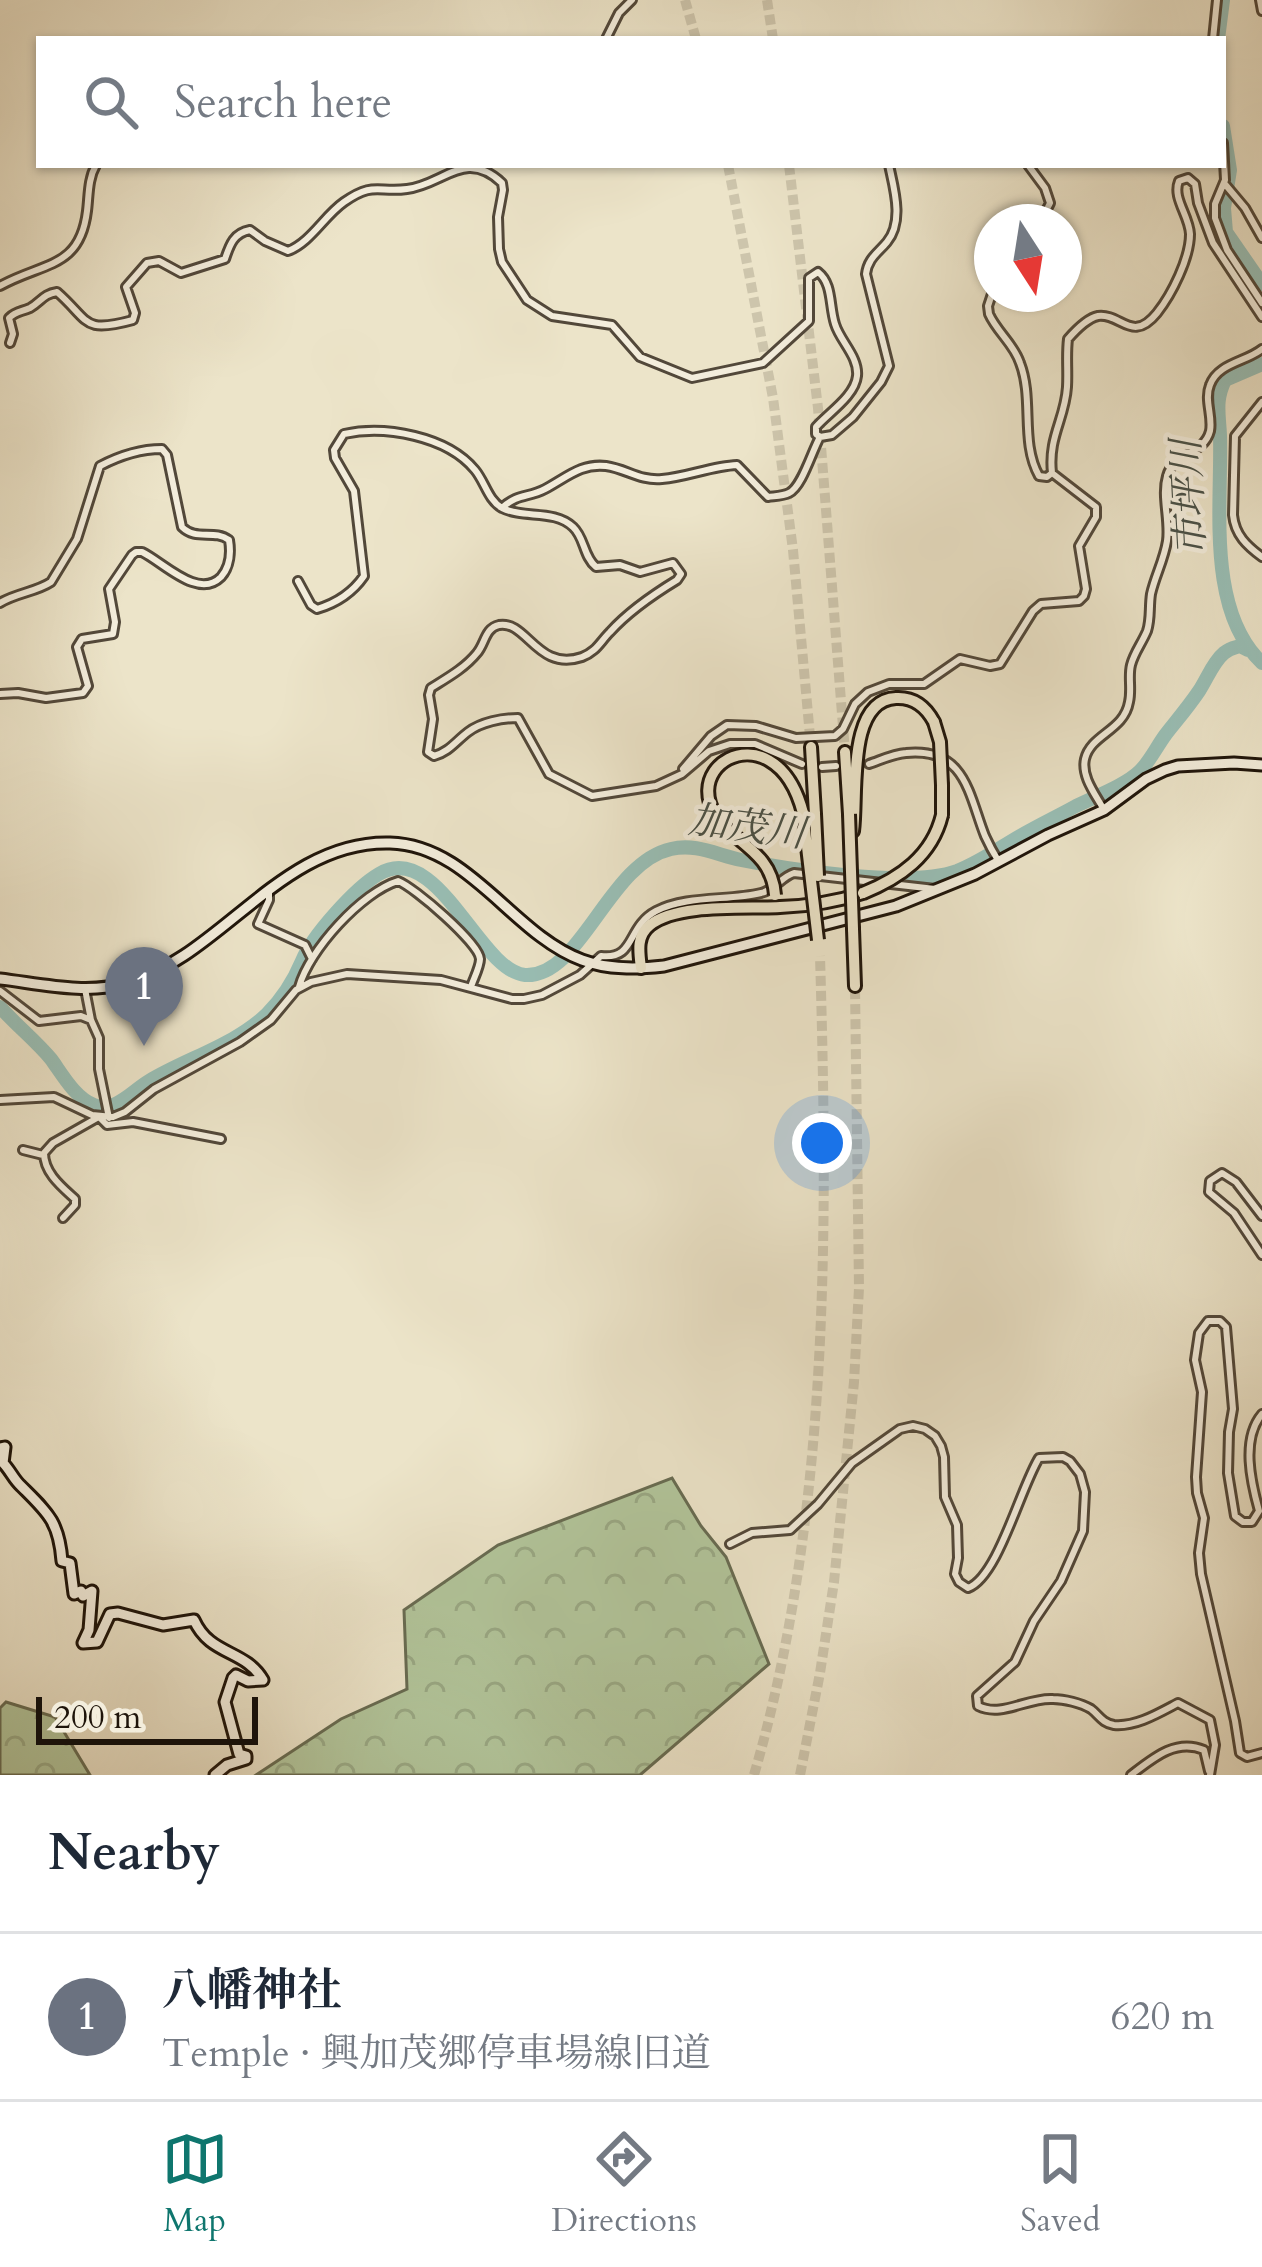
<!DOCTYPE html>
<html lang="en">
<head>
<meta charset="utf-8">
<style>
	body { margin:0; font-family:Cardo,"Noto Serif JP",serif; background:#f2f2f3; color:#1f2937 }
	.compass { position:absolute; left:974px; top:204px; width:108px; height:108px; border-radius:50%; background:#fff; box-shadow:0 3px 9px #0004; rotate:168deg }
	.scale { position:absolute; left:36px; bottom:30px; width:222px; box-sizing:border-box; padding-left:12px; border:6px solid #1e140a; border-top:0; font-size:33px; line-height:42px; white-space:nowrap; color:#1e140a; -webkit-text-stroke:9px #f3eddc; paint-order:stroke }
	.you { position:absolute; left:822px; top:1143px; width:42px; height:42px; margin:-30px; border:9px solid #fff; border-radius:50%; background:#1a73e8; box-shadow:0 0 0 18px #1a73e833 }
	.badge { display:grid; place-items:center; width:78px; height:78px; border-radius:50%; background:#0f766e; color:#fff; font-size:39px; font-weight:700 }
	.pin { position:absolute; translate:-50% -99px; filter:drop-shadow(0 3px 6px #0008) }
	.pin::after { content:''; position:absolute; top:63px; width:42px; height:36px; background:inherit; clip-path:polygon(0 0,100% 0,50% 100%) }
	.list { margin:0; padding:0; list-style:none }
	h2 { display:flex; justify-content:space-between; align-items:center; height:156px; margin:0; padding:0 48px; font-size:51px }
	h2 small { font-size:39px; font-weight:400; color:#747a83 }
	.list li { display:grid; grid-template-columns:78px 1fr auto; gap:36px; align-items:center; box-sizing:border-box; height:168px; padding:0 48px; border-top:3px solid #e0e1e3 }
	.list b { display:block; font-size:45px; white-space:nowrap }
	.list p { margin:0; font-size:39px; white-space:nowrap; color:#747a83 }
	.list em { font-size:39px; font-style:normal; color:#747a83 }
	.icon { flex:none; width:66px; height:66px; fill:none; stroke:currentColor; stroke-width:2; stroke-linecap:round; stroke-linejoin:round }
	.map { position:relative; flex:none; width:1262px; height:1775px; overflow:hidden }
	.search { position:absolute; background:#fff; box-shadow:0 3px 9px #0004; left:36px; right:36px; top:36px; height:132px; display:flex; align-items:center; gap:30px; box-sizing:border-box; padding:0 42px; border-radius:0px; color:#747a83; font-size:45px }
	.sheet { height:324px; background:#fff }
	nav { display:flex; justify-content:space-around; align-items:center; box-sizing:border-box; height:168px; border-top:3px solid #e0e1e3; background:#fff; font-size:33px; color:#747a83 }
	nav a { display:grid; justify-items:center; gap:6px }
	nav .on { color:#0f766e }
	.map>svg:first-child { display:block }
	.forest { fill:url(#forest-crowns); stroke:#686c52; stroke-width:3 }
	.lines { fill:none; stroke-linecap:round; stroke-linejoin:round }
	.river { stroke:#99bfb6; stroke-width:14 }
	.highway-tunnel { stroke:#cdc5ac; stroke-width:10; stroke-dasharray:10 5; stroke-linecap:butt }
	.street-casing { stroke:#52483a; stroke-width:12 }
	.secondary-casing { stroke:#1e140a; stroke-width:15 }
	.highway-casing { stroke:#1e140a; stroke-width:16 }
	.street { stroke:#f3eddc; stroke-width:6 }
	.secondary { stroke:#f3eddc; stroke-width:9 }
	.highway { stroke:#ece4c9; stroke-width:10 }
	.highway-bridge-casing { stroke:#1e140a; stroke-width:16; stroke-linecap:butt }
	.highway-bridge { stroke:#ece4c9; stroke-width:10 }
	.labels { text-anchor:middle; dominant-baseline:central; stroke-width:9; stroke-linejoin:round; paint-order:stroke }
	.water-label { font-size:39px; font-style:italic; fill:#495046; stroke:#f3eddc }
</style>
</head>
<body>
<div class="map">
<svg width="1262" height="1775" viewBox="0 0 1262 1775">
	<defs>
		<pattern id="forest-crowns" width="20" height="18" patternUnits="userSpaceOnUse" patternTransform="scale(3)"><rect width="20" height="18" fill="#b2c59b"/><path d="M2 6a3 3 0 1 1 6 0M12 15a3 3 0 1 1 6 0" fill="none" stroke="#99a884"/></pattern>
	</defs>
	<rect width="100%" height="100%" fill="#ece4c9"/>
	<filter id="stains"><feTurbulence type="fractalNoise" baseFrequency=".00167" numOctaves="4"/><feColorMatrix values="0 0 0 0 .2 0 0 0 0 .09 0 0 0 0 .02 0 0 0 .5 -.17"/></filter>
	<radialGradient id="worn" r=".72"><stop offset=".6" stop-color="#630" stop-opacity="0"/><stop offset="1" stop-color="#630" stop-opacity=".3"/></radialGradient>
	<path class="forest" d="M 672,1478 L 701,1526 L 726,1557 L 769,1664 L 640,1775 L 256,1775 L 341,1719 L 407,1689 L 404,1610 L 498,1545 Z
		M 6,1702 L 55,1717 L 90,1775 L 0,1775 L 0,1708 Z"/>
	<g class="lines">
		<path class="river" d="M 1218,39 L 1223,0
			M 1223,126 L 1230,170 L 1224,208 L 1226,232 L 1262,284
			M 1262,364 L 1225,380 C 1215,400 1219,414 1220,435 C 1222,505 1206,610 1262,663
			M 0,1007 C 16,1025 36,1041 51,1059 C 62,1074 75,1098 94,1105 C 115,1113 132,1091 149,1081 C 187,1058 235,1045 267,1014 C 282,999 294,980 302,961 C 312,936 355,888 379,874 C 438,839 479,971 525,975 C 581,978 608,863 671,849 C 696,843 717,855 741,860 C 792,870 910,888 957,871 C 980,862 999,848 1020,836 C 1039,825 1058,816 1076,806 C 1094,797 1126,785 1140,771 C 1150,761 1157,746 1166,734 C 1177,720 1189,706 1199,691 C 1207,679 1213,662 1224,653 C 1230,648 1233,648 1240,646 L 1248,650"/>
		<path class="highway-tunnel" d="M 685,0 L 696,39
			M 767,0 L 773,39
			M 728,165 L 773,398 L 793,550 L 811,747
			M 789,165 L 818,408 L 845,752
			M 754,1775 C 830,1514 828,1225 820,956
			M 800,1775 L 820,1673 L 834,1582 L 854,1382 L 859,1288 L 855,986"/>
		<defs>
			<path id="street" d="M 1260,0 L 1262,11
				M 606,39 L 619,13 L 632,0
				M 1213,39 L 1217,0
				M 1223,143 L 1225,180 L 1215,204 L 1215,218 L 1227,250 L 1262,303
				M 1028,165 L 1045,188 L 1050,203 L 1044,215 L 1035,222
				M 1224,183 L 1245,208 L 1262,238
				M 0,286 C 43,262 80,269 87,211 C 89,195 88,179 96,165
				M 10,343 L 13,334 L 9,318 C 16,311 21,312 30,308 C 41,302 43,294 57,292 C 90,321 82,334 133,320 L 135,313 L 126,287 L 147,263 L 159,261 L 181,273 L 225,259 C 230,244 234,233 250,230 L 265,241 L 288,251 C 311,242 324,216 344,202 C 374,181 378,193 407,189 C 443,185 465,148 502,183 L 503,190 L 498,217 L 499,249 L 502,262 L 527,300 L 552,316 L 612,325 L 640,357 L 692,378 L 763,363 L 809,321 L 809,278 L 818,272 C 833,284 829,305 835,324 C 840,341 859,357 857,376 C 855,396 828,413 816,427 L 816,434 L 820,437 C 812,451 802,487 789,493 C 783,496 775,496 768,497 L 737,465 C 712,466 687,477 662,479 C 639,481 627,469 606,466 C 581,463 566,478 545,489 C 528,498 518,493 502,508
				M 1262,402 L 1235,436 L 1233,515 C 1235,535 1247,546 1262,557
				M 820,437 L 832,435 L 853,417 L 881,382 L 889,366 L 866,274 C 868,258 878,253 887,242 C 904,221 894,189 889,165
				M 1052,473 C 1048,437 1065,419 1067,387 C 1068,371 1066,355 1068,339 C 1075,331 1088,318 1098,316 C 1121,313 1132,344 1157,313 C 1172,294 1190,258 1190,234 C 1189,215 1172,198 1179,181 L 1188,178 L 1195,184 L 1198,203 L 1213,243 L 1262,317
				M 298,581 L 311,605 L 317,609 C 337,603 353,592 364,576 L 354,491 L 335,458 L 334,450 L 344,434 C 385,425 447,436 475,470 C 485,482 488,500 502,508 C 524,519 554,509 573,527 C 585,538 583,556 596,567 L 620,565 L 640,572 L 673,563 L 681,574 L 677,580 C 654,594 628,612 610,632 C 600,642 596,652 582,657 C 537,672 527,620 499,625 C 485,628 485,644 477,653 C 465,668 447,678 431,688 L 429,695 L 433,719 L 428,752 L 434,756 C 449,752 456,741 468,732 C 481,722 502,718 518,718 L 549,774 L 592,796 L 656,786 L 682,774 L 709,751 L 730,744 L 755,744 L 802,764
				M 0,603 C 16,593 36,592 51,582 L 77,539 L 100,466 C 119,456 140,449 162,449 L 167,455 L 182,527 C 196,541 214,529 229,540 C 231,552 230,567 221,577 C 198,600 163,562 142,552 L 136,552 L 132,555 L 109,589 L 115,622 L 113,634 L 82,639 L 77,647 L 88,686 L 83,693 L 46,698 L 18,693 L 0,694
				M 869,764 C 881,760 893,754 906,753 C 966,747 969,796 985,836 C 989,845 994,854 999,862
				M 822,767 L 836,766
				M 683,769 L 711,736 L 727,725 L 756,726 L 796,738 L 835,736 L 843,729 L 855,704 L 868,692 L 889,684 L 924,684 L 960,659 L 990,666 L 1000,664 L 1033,611 L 1041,604 L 1079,601 L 1084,596 L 1086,589 L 1079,546 L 1096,517 L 1096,507 L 1052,473 L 1047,477 L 1039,476 C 1020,442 1034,399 1020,363 C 1014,344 997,332 989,314 L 988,306 L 992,294
				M 1104,810 C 1096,795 1081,777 1085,759 C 1091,734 1124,731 1129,702 C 1132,689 1128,677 1131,665 C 1134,653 1142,643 1147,631 C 1151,619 1149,607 1151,594 C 1155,576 1164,560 1167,541 C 1170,520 1161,496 1167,476 C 1173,453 1204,455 1210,431 C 1213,416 1204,400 1210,385 C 1218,363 1246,362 1262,349
				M 269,891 L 269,900 L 258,924 L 305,945 L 312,959
				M 299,987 C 309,950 362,892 398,881 C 414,887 479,943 480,959 C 480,967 473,980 471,987
				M 85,989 L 91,1020 L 99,1038 L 99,1069 L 109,1118
				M 0,991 L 39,1021 L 81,1016 L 91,1020
				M 0,1100 L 54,1097 L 92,1115 L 113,1117 L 125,1112 L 154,1089 L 240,1042 L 271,1020 L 296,990 L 311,982 L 347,974 L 441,980 L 512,999 L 524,999 L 542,995 L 580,975 L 601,956 C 636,960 626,927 656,911 C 687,895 728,901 761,893 C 775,890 781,877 794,873 L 935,889
				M 99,1117 L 107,1125 L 133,1122 L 221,1139
				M 23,1150 L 43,1155
				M 1262,1216 L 1236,1182 L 1222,1173 L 1210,1181 L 1209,1192 L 1234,1213 L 1262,1255
				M 63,1218 L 75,1205 L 75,1199 C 62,1187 44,1173 44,1153 L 53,1143 L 97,1118
				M 1262,1414 C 1241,1439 1251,1482 1259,1511 L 1252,1522 L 1243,1522 L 1235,1516 L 1228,1473 L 1229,1432 L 1233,1409 L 1226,1327 L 1220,1321 L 1208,1321 L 1199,1333 L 1195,1360 L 1202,1392 L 1196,1477 L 1197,1493 L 1204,1518 L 1199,1553 L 1201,1574 L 1235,1721 L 1240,1753 L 1247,1757 L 1262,1753
				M 730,1544 L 752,1533 L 790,1530 L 818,1504 L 852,1463 L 900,1429 L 913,1426 L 925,1429 L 935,1436 L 941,1446 L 944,1457 L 945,1497 L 957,1525 L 958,1558 L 955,1574 L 959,1582 L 968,1588 C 998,1577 1020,1489 1039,1458 L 1063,1457 L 1070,1461 L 1080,1474 L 1085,1492 L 1083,1531 L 1061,1581 L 1034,1621 L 1015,1662 L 977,1696 L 978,1706 C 1002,1718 1028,1697 1053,1699 C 1064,1699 1081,1703 1091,1709 C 1099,1715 1102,1723 1114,1725 C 1136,1727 1159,1713 1178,1703 L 1210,1720 L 1215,1745 L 1210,1775
				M 1131,1775 C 1153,1758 1176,1738 1204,1750 L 1209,1771"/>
			<path id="secondary" d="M 0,979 C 42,984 86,995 127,983 C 222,956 282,840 390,843 C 470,845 512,934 582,960 C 608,970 637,969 664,966 L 896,906 L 975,874 L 1048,835 L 1104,810 L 1146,779 L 1165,770 L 1178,766 L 1234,763 L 1262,765
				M 0,1448 L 5,1447 L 3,1463 C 10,1470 14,1480 21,1486 C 47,1512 59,1521 62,1561 L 70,1563 L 74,1594 L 81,1591 L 83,1596 L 92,1591 L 89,1630 L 83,1643
				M 83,1643 L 97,1642 L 110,1614 L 118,1613 L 163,1625 L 194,1620 C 210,1656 245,1649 263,1680 L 248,1681 L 236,1675 L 233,1678 L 225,1702 L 239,1754 L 246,1756 L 246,1759 L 227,1765 L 215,1775"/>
			<path id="highway" d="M 811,747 L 815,814
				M 845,752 L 849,814
				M 942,815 L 942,785
				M 853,831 C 858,796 846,700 896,698 C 914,697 926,707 934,722
				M 735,836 C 656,773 774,701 803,813
				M 853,929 L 855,986
				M 641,968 C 639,952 636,936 650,925 C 677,903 746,909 780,907 C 808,906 836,902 863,893"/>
		</defs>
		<use href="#street" class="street-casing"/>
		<use href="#secondary" class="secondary-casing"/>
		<use href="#highway" class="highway-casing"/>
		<use href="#street" class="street"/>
		<use href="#secondary" class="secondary"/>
		<use href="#highway" class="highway"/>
		<defs>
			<path id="highway-bridge" d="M 934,722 L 940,742 L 942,785
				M 803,813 L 818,940
				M 815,814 L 818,876
				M 849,814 L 853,929
				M 735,836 C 756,853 773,866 775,895
				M 863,893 C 900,878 932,856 942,815"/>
		</defs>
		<use href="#highway-bridge" class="highway-bridge-casing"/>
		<use href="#highway-bridge" class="highway-bridge"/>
	</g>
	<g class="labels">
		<g class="water-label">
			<text transform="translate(1189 498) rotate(-93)">市坪川</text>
			<text transform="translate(747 827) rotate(7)">加茂川</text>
		</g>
	</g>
	<rect width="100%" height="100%" filter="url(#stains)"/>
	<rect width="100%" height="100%" fill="url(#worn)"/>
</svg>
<svg class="compass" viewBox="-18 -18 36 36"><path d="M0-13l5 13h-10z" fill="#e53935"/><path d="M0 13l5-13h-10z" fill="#747a83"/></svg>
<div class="scale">200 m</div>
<div class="you"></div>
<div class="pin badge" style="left:144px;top:1046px;background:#6b7280">1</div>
<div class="search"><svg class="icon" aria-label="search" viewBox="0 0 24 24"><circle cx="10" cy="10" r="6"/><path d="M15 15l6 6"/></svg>Search here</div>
</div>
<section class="sheet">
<h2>Nearby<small></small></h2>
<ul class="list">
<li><span class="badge" style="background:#6b7280">1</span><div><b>八幡神社</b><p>Temple · 興加茂郷停車場線旧道</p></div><em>620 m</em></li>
</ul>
</section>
<nav>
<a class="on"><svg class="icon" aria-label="map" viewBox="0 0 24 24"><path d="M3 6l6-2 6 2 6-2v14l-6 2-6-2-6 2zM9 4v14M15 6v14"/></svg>Map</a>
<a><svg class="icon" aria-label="directions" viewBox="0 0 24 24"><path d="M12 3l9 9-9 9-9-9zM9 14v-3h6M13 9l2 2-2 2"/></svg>Directions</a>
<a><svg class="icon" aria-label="saved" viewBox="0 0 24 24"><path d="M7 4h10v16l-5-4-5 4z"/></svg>Saved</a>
</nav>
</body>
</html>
